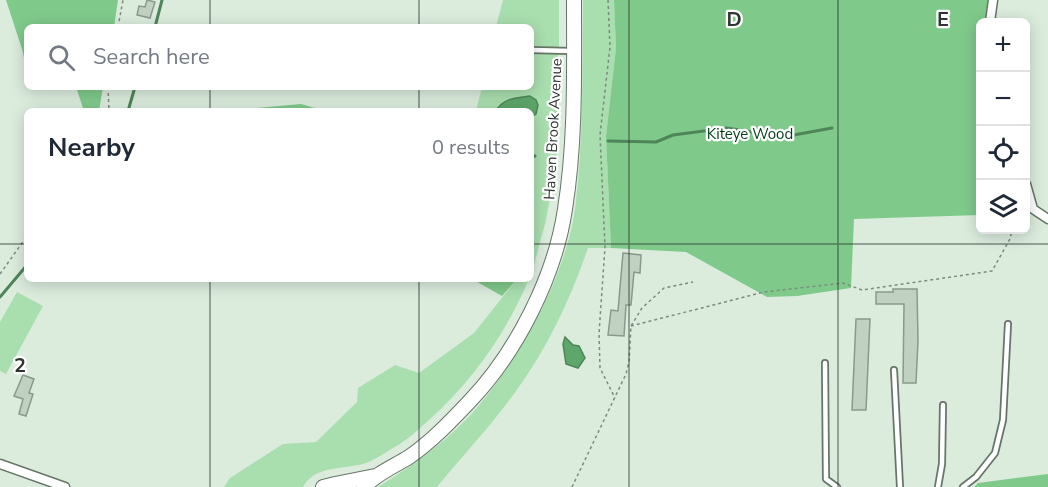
<!DOCTYPE html>
<html lang="en">
<head>
<meta charset="utf-8">
<style>
	body { margin:0; font-family:"Nunito Sans",sans-serif; background:#f2f2f3; color:#1f2937 }
	.controls { position:absolute; right:18px; top:18px; display:grid; overflow:hidden; border-radius:9px; box-shadow:0 3px 15px #0003 }
	.controls button { width:54px; height:54px; display:grid; place-items:center; padding:0; border:0; border-bottom:2px solid #e0e1e3; background:#fff; color:#1f2937; font:30px sans-serif }
	.list { margin:0; padding:0; list-style:none }
	h2 { display:flex; justify-content:space-between; align-items:center; height:78px; margin:0; padding:0 24px; font-size:26px }
	h2 small { font-size:20px; font-weight:400; color:#747a83 }
	.icon { flex:none; width:33px; height:33px; fill:none; stroke:currentColor; stroke-width:2; stroke-linecap:round; stroke-linejoin:round }
	.map { position:relative; flex:none; width:1048px; height:487px; overflow:hidden }
	.search { position:absolute; background:#fff; box-shadow:0 3px 15px #0003; left:24px; top:24px; width:510px; height:66px; display:flex; align-items:center; gap:15px; box-sizing:border-box; padding:0 21px; border-radius:9px; color:#747a83; font-size:22px }
	.panel { position:absolute; background:#fff; box-shadow:0 3px 15px #0003; left:24px; top:108px; width:510px; height:174px; border-radius:9px }
	.map>svg:first-child { display:block }
	.green { fill:#a9deaf }
	.forest { fill:#7fca8b }
	.water { fill:#5da76a; stroke:#4f8558; stroke-width:1.5 }
	.lines { fill:none; stroke-linecap:round; stroke-linejoin:round }
	.stream { stroke:#4f8558; stroke-width:3 }
	.building { fill:#c0d1c2; stroke:#89998b; stroke-width:1.5 }
	.lane-casing { stroke:#667568; stroke-width:8 }
	.street-casing { stroke:#667568; stroke-width:11 }
	.primary-casing { stroke:#667568; stroke-width:16 }
	.path { stroke:#7e897f; stroke-width:1.5; stroke-dasharray:3 3; stroke-linecap:butt }
	.lane { stroke:#fff; stroke-width:4.5 }
	.street { stroke:#fff; stroke-width:8 }
	.primary { stroke:#fff; stroke-width:14 }
	.grid { fill:none; stroke:#2e352f; stroke-width:1.5; stroke-opacity:0.55 }
	.labels { text-anchor:middle; dominant-baseline:central; stroke-width:4.5; stroke-linejoin:round; paint-order:stroke }
	.street-label { font-size:15px; fill:#2e352f; stroke:#fff }
	.park-label { font-size:15px; fill:#013c14; stroke:#fff }
	.grid-label { font-size:20px; text-anchor:middle; font-weight:bold; fill:#2e352f; stroke:#fff; stroke-width:4.5; stroke-linejoin:round; paint-order:stroke }
</style>
</head>
<body>
<div class="map">
<svg width="1048" height="487" viewBox="0 0 1048 487">
	<rect width="100%" height="100%" fill="#dbecdd"/>
	<path class="green" d="M 503,0 L 559,0 L 559,47 L 531,47 L 531,27 L 496,27 Z
		M 583,0 L 614,0 L 616,48 L 606,136 L 611,248 L 588,248 C 570,300 548,347 516,391 C 492,425 463,455 437,487 L 378,487 C 415,464 452,438 480,404 C 522,354 566,275 575,209 C 584,140 582,70 583,0 Z
		M 531,53 L 558,54 L 558,147 L 553,183 L 546,220 L 531,276 L 531,111 L 476,111 L 482,87 L 531,87 Z
		M 517,279 L 529,279 C 506,333 473,381 429,420 C 418,430 406,441 393,448 C 385,453 377,458 369,462 C 345,471 317,463 303,487 L 224,487 L 230,478 L 283,444 L 316,442 L 357,402 L 358,388 L 395,365 L 419,373 L 474,333 Z
		M 17,292 L 43,306 L 6,374 L 0,371 L 0,322 Z"/>
	<path class="forest" d="M 6,0 L 118,0 L 114,27 L 27,27 L 27,71 L 22,49 Z
		M 614,0 L 988,0 L 985,22 L 980,22 L 980,215 L 854,219 L 851,288 L 797,296 L 767,297 L 686,252 L 611,248 L 606,136 L 616,48 Z
		M 76,87 L 103,87 L 99,111 L 84,111 Z
		M 301,104 L 325,111 L 222,111 Z
		M 472,279 L 517,279 L 502,296 Z
		M 1048,474 L 1048,487 L 974,487 L 978,483 Z"/>
	<path class="water" d="M 530,96 L 536,100 L 538,105 L 536,114 L 531,117 L 531,111 L 496,111 C 503,98 516,98 530,96 Z
		M 565,337 L 573,345 L 579,346 L 585,358 L 578,368 L 566,364 L 563,344 Z"/>
	<g class="lines">
		<path class="stream" d="M 155,27 L 162,0
			M 128,111 L 135,87
			M 608,141 L 656,142 L 673,135 L 727,128 L 783,137 L 832,128
			M 531,157 L 535,156
			M 0,297 L 27,265"/>
	</g>
	<path class="building" d="M 147,0 L 155,2 L 150,18 L 137,15 L 139,6 L 145,7 Z
		M 623,253 L 641,255 L 640,273 L 634,272 L 631,305 L 626,305 L 624,336 L 608,335 L 611,310 L 618,311 Z
		M 893,289 L 917,289 L 918,341 L 916,383 L 903,383 L 904,304 L 876,304 L 876,292 L 893,292 Z
		M 856,319 L 870,319 L 866,410 L 852,410 Z
		M 23,375 L 34,379 L 29,393 L 33,394 L 26,416 L 19,414 L 23,399 L 14,396 Z"/>
	<g class="lines">
		<defs>
			<path id="lane" d="M 531,50 L 571,51
				M 825,363 L 826,479 L 837,487
				M 894,370 L 900,487
				M 938,487 L 942,464 L 943,405
				M 963,487 L 976,477 L 995,453 L 1003,420 L 1008,324"/>
			<path id="street" d="M 990,22 L 993,0
				M 1026,184 L 1033,209 L 1048,219
				M 0,464 L 65,487"/>
			<path id="primary" d="M 335,484 L 375,476
				M 323,487 L 335,484 L 342,487
				M 364,487 C 377,473 393,467 409,457 C 431,442 451,421 469,402 C 516,353 555,277 565,209 C 576,140 574,69 574,0"/>
		</defs>
		<use href="#lane" class="lane-casing"/>
		<use href="#street" class="street-casing"/>
		<use href="#primary" class="primary-casing"/>
		<path class="path" d="M 608,0 L 610,47 L 600,135 L 605,247 L 599,334 L 600,368 L 615,398
			M 118,27 L 123,0
			M 108,87 L 109,111
			M 0,274 L 27,236
			M 631,326 L 764,292 L 843,283 L 862,290 L 992,271 L 1010,239 L 1012,230
			M 572,487 L 626,374 L 629,362 L 631,326 L 642,308 L 664,288 L 693,282"/>
		<use href="#lane" class="lane"/>
		<use href="#street" class="street"/>
		<use href="#primary" class="primary"/>
	</g>
	<path class="grid" d="M 210,0 L 210,27M 419,0 L 419,27M 629,0 L 629,487M 838,0 L 838,487M 210,87 L 210,111M 419,87 L 419,111M 0,244 L 27,244M 531,244 L 1048,244M 210,279 L 210,487M 419,279 L 419,487"/>
	<g class="labels">
		<g class="street-label">
			<text transform="translate(553 129) rotate(-87)">Haven Brook Avenue</text>
		</g>
		<g class="park-label">
			<text x="750" y="134">Kiteye Wood</text>
		</g>
	</g>
	<g class="grid-label">
		<text x="734" y="26">D</text>
		<text x="943" y="26">E</text>
		<text x="20" y="372">2</text>
	</g>
</svg>
<div class="controls">
<button>+</button>
<button>−</button>
<button><svg class="icon" aria-label="locate" viewBox="0 0 24 24"><circle cx="12" cy="12" r="6"/><path d="M12 2v4M12 18v4M2 12h4M18 12h4"/></svg></button>
<button><svg class="icon" aria-label="layers" viewBox="0 0 24 24"><path d="M12 4l9 5-9 5-9-5zM3 14l9 5 9-5"/></svg></button>
</div>
<div class="search"><svg class="icon" aria-label="search" viewBox="0 0 24 24"><circle cx="10" cy="10" r="6"/><path d="M15 15l6 6"/></svg>Search here</div>
<section class="panel">
<h2>Nearby<small>0 results</small></h2>
<ul class="list">
</ul>
</section>
</div>
</body>
</html>
